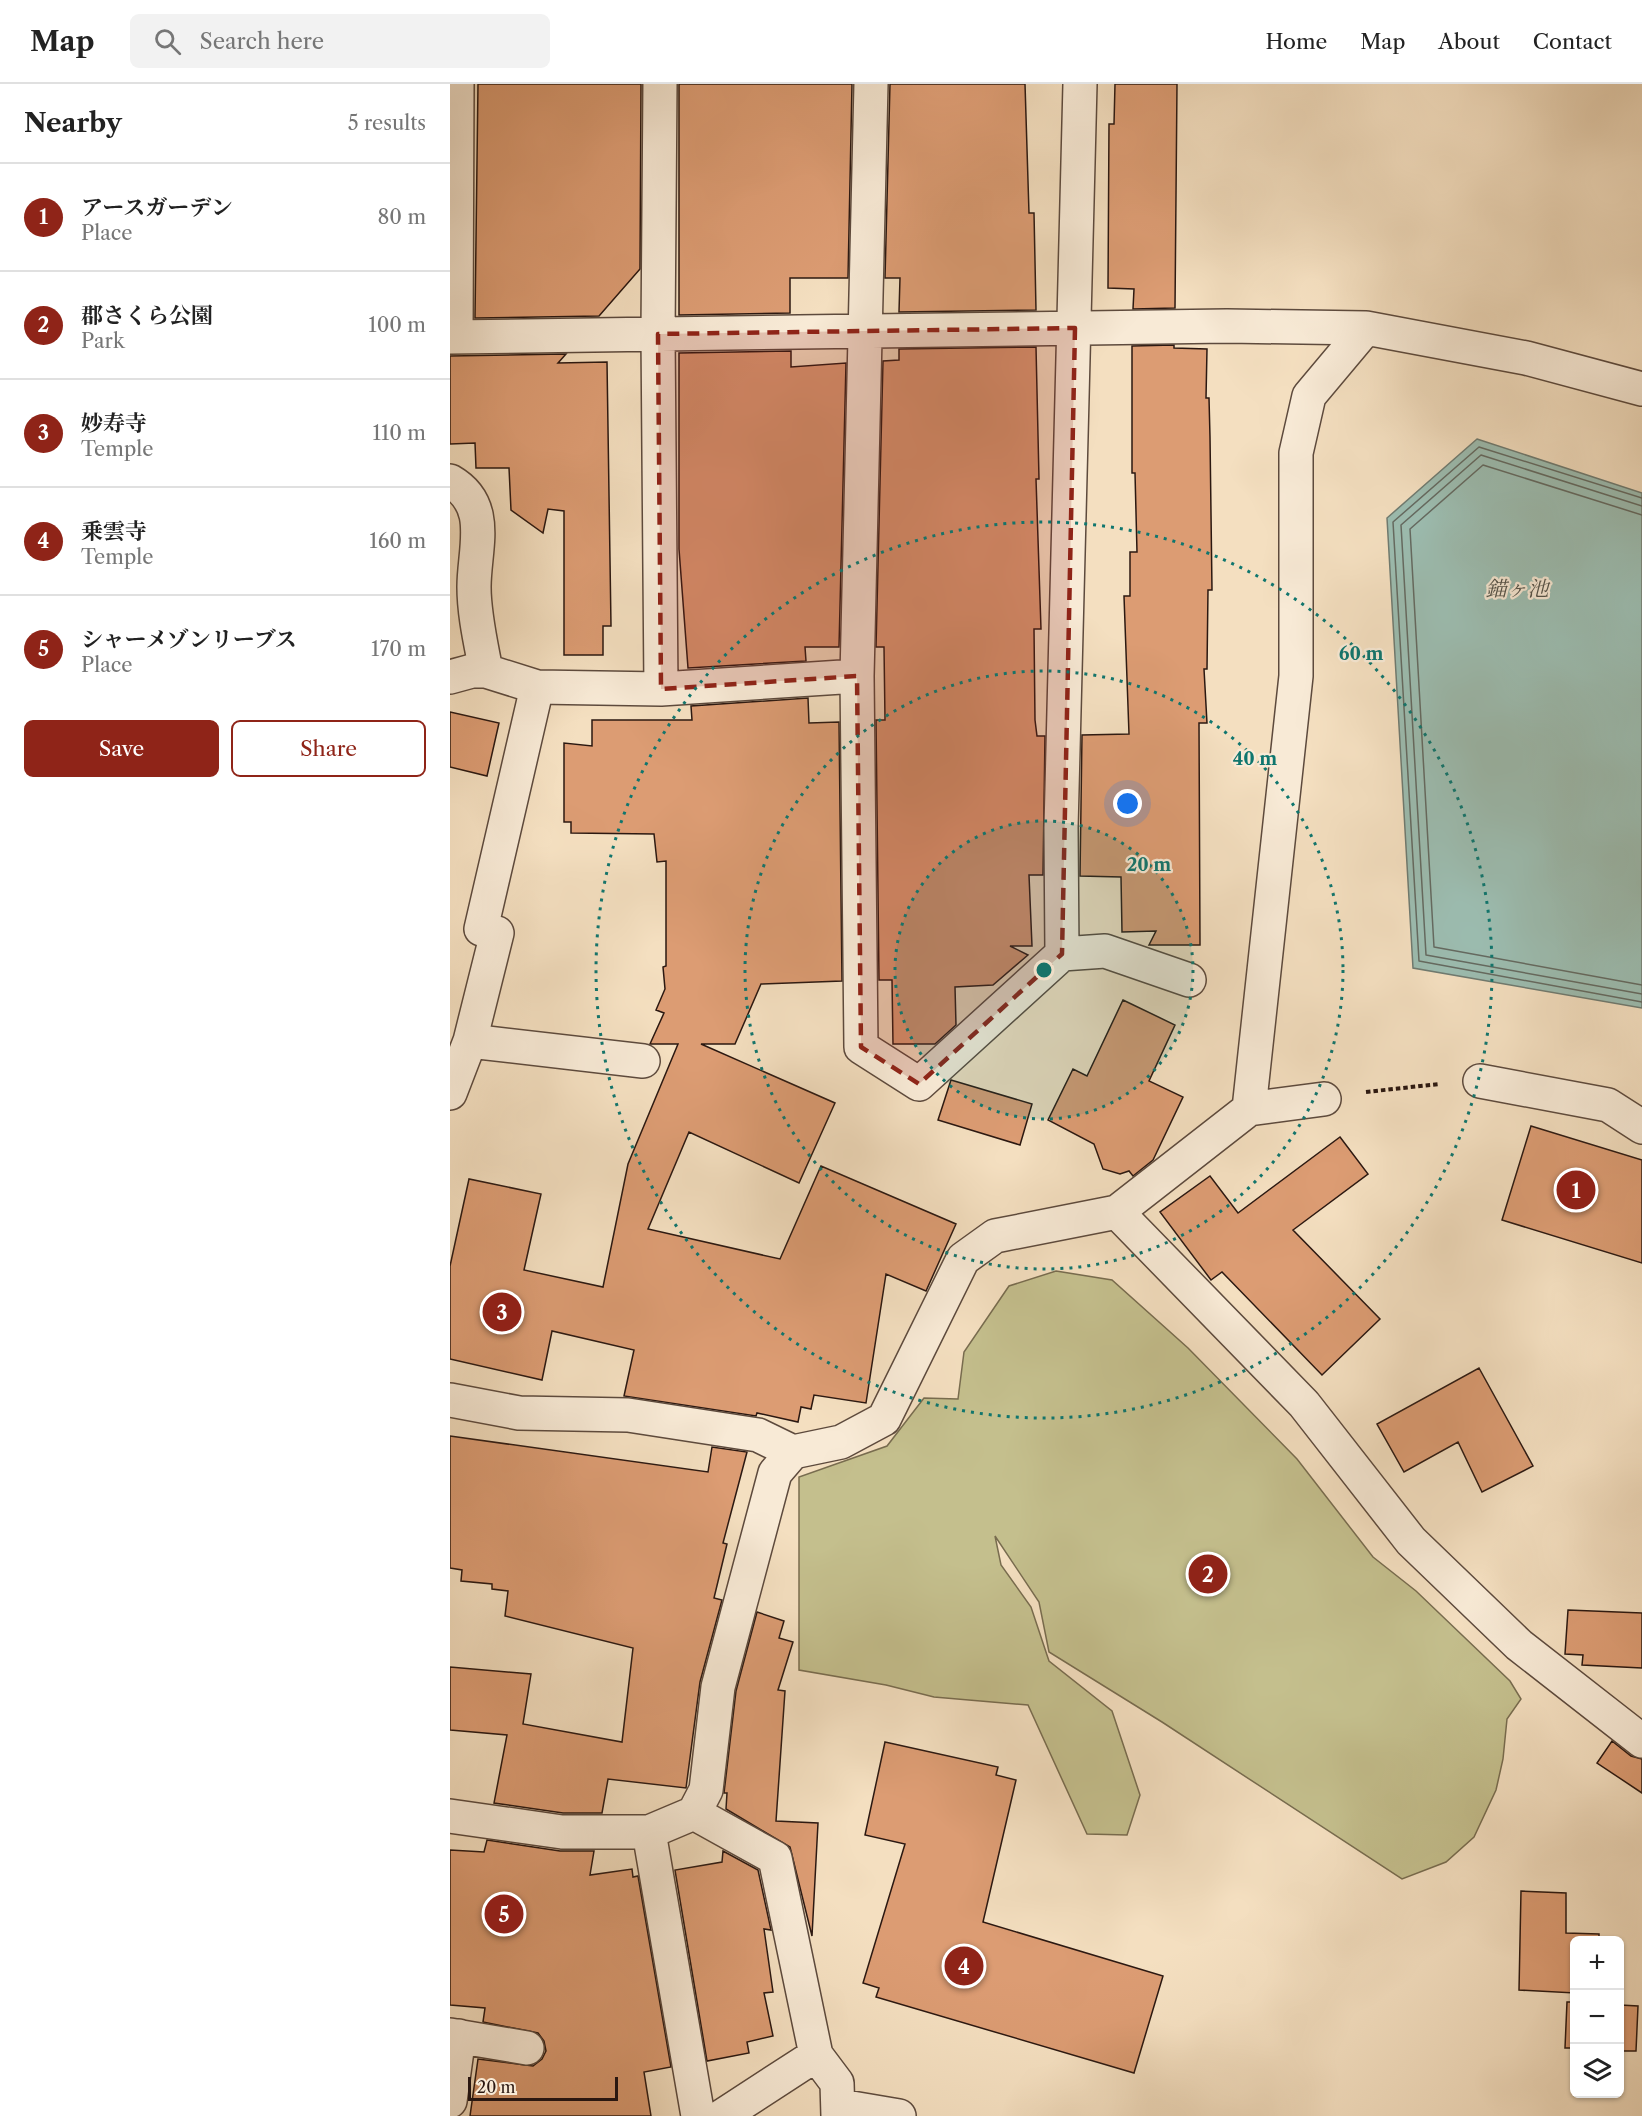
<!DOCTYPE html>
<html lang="en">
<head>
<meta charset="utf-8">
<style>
	body { margin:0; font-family:"Libre Caslon Text","Noto Serif JP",serif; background:#f2f2f2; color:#222 }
	.controls { position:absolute; right:18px; bottom:18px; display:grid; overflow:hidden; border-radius:9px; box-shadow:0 2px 4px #0004 }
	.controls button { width:54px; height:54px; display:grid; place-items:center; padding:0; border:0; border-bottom:2px solid #e0e0e0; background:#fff; color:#222; font:30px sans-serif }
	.scale { position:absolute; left:18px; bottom:15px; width:150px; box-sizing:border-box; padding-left:6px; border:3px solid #2b1811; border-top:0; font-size:16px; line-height:21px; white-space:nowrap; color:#2b1811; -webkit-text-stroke:4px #f8ead6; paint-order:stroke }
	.you { position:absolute; left:678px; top:720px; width:21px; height:21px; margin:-15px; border:4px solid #fff; border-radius:50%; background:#1a73e8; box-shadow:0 0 0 9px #1a73e833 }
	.badge { display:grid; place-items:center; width:39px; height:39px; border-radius:50%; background:#8f2418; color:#fff; font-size:20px; font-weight:700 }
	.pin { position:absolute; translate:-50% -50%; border:3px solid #fff; box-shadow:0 2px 6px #0006 }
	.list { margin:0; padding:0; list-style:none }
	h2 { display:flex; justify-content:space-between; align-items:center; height:78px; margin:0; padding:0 24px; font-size:26px }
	h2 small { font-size:20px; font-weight:400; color:#767676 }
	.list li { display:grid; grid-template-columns:39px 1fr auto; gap:18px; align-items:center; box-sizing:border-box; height:108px; padding:0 24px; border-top:2px solid #e0e0e0 }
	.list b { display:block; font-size:22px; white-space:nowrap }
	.list p { margin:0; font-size:20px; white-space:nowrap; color:#767676 }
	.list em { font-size:20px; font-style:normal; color:#767676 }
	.actions { display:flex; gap:12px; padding:18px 24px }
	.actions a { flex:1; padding:14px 0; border:2px solid #8f2418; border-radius:9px; text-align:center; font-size:21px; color:#8f2418 }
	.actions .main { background:#8f2418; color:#fff }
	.icon { flex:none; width:33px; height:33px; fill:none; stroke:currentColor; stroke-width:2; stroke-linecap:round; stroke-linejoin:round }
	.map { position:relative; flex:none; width:1192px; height:2032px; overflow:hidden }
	header { display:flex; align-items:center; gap:36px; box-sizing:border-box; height:84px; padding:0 30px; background:#fff; border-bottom:2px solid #e0e0e0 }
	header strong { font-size:28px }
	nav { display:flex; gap:33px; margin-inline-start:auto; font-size:21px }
	.search { width:420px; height:54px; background:#f2f2f2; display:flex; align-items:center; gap:15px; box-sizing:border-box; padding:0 21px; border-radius:9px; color:#767676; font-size:22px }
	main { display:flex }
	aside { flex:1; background:#fff }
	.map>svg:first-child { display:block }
	.green { fill:#c4bf8d; stroke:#786c4f; stroke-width:1.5 }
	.water { fill:#9cbdb1; stroke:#6f7b71; stroke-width:1.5 }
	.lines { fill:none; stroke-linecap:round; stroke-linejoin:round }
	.shore { stroke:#646a61; stroke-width:1.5 }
	.building { fill:#dc9c73; stroke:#2b1811; stroke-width:1.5 }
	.minor-casing { stroke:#5d4a3d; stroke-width:36 }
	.path { stroke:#2b1811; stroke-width:4; stroke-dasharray:4.5 3; stroke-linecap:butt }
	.minor { stroke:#f8ead6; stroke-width:33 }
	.marked { fill:#8f2418; fill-opacity:0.2; stroke:#8f2418; stroke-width:4.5; stroke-dasharray:12 8; stroke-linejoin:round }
	.ring { fill:none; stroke:#0f766e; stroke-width:3; stroke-dasharray:3 6 }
	.labels { text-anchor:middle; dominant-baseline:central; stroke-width:4.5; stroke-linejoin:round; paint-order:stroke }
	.water-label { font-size:21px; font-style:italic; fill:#535249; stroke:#f8ead6 }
	.centre { fill:#0f766e; stroke:#f8ead6; stroke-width:3 }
	.ring-label { font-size:18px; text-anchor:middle; font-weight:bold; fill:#0f766e; stroke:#f8ead6; stroke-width:4.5; stroke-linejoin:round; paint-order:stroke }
</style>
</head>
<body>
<header>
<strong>Map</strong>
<div class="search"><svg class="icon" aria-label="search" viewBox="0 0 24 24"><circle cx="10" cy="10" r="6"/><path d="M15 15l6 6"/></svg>Search here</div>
<nav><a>Home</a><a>Map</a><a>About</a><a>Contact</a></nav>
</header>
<main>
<aside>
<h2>Nearby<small>5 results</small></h2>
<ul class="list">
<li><span class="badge">1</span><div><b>アースガーデン</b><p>Place</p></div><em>80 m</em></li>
<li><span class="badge">2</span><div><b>郡さくら公園</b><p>Park</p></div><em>100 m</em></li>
<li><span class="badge">3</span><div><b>妙寿寺</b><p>Temple</p></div><em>110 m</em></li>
<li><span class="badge">4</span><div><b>乗雲寺</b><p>Temple</p></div><em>160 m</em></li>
<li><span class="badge">5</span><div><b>シャーメゾンリーブス</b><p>Place</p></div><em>170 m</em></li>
</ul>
<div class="actions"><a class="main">Save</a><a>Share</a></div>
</aside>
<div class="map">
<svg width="1192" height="2032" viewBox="0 0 1192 2032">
	<rect width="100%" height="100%" fill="#f4dfc0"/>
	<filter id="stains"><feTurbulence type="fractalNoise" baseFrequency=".00333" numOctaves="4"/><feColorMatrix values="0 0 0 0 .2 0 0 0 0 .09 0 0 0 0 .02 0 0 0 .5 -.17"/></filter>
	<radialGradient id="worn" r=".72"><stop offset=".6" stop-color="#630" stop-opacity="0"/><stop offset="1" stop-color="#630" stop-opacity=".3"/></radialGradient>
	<path class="green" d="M 606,1187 L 662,1196 L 738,1264 L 847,1375 L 923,1473 L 966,1507 L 1060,1597 L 1071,1615 L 1057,1635 L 1053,1675 L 1046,1706 L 1024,1753 L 996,1778 L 952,1795 L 712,1638 L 599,1568 L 589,1518 L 545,1452 L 551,1481 L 581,1523 L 599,1577 L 662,1627 L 690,1711 L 677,1751 L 637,1750 L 578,1621 L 484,1613 L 436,1601 L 349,1586 L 349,1393 L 437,1362 L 474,1314 L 508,1315 L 514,1268 L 559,1202 Z"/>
	<path class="water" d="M 1027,355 L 1192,409 L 1192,924 L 963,884 L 937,434 Z"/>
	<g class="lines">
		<path class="shore" d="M 1192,414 L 1029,363 L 943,438 L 969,877 L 1192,918
			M 1192,422 L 1031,371 L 951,441 L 976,871 L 1192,910
			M 1192,431 L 1033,381 L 960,445 L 984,863 L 1192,901"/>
	</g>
	<path class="building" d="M 28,0 L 191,0 L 190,185 L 149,232 L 25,234 Z
		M 229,0 L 402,0 L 398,194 L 340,194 L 340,229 L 229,231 Z
		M 440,0 L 575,0 L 579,129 L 584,129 L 586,226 L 449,228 L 450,194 L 435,194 Z
		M 665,0 L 727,0 L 725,224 L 683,225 L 684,205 L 658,204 L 659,40 L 664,40 Z
		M 724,261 L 724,264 L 757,265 L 756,314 L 759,314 L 760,353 L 762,506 L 758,506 L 757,585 L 754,585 L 757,639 L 749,639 L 750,861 L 699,861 L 706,847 L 672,848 L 671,793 L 630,792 L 632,651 L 679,650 L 674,512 L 680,512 L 680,468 L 687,468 L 685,389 L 682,389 L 682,262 Z
		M 586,263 L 589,395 L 586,395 L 591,545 L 584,545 L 585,636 L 587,652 L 595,652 L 593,791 L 579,791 L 582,862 L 560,862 L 578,871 L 543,901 L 505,903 L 506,941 L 485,960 L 443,960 L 442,896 L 429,896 L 426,636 L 435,636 L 434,563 L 426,563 L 433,277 L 449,276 L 449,265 Z
		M 341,267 L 341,283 L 396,279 L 389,563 L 355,563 L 356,577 L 238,584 L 229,465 L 229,269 Z
		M 116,270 L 108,279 L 157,278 L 161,542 L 153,542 L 153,571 L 114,571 L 114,427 L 98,425 L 93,449 L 61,426 L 59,384 L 26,384 L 25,359 L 0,360 L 0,272 Z
		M 358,614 L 359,639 L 389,638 L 392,897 L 311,900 L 285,960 L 251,960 L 385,1019 L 349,1099 L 239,1048 L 198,1145 L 330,1175 L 371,1082 L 506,1140 L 476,1207 L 436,1190 L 416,1319 L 364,1311 L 361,1325 L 351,1323 L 348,1338 L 307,1329 L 306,1332 L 174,1312 L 184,1266 L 102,1247 L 92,1296 L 0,1275 L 0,1182 L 19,1095 L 91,1110 L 74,1186 L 153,1203 L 178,1080 L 228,960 L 200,960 L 214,929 L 206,926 L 215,905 L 213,883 L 216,882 L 216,777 L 207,778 L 204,750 L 121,749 L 121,738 L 114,738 L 114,659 L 142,662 L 142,636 L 242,636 L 241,622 Z
		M 0,628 L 49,639 L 37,692 L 0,683 Z
		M 673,916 L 725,941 L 699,997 L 733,1013 L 703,1076 L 683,1092 L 679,1087 L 670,1090 L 653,1085 L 644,1060 L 598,1036 L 623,985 L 637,992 Z
		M 501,996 L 582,1020 L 570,1061 L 488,1036 Z
		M 1081,1042 L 1192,1076 L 1192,1179 L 1052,1136 Z
		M 890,1053 L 918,1090 L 843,1146 L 930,1235 L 872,1291 L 772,1188 L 761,1196 L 710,1128 L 760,1092 L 788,1129 Z
		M 1029,1284 L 1083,1382 L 1032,1408 L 1008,1358 L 954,1388 L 927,1340 Z
		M 0,1352 L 258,1388 L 262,1363 L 297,1368 L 273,1459 L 277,1460 L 264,1514 L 272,1516 L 250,1598 L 236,1704 L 158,1695 L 152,1729 L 113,1729 L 44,1719 L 57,1651 L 0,1646 L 0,1583 L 81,1590 L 73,1640 L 172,1658 L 183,1564 L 55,1532 L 58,1507 L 42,1505 L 42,1500 L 11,1497 L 12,1486 L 0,1484 Z
		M 1118,1526 L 1192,1529 L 1192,1584 L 1132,1581 L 1133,1571 L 1115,1570 Z
		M 307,1528 L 334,1537 L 329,1554 L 343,1558 L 328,1606 L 335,1607 L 326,1737 L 368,1739 L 362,1852 L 340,1763 L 276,1725 L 277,1709 L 274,1709 L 286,1607 Z
		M 1162,1657 L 1181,1672 L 1192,1675 L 1192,1709 L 1147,1679 Z
		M 435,1658 L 548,1683 L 546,1691 L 566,1696 L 533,1838 L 713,1892 L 684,1989 L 426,1913 L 429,1904 L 413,1899 L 455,1760 L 415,1751 Z
		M 37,1756 L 110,1767 L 144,1767 L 140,1791 L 182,1785 L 183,1793 L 188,1792 L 221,1983 L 194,1988 L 201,2032 L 20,2032 L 28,1975 L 83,1982 L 92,1975 L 96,1967 L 94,1957 L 88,1949 L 33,1938 L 35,1924 L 0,1921 L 0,1766 L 34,1768 Z
		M 273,1767 L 308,1786 L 321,1846 L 314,1845 L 323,1908 L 314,1909 L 323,1952 L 297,1958 L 299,1969 L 257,1977 L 225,1786 L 272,1778 Z
		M 1071,1807 L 1116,1809 L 1116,1849 L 1149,1850 L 1149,1857 L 1125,1857 L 1125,1909 L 1069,1906 Z
		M 1117,1918 L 1125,1918 L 1125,1964 L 1115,1964 Z
		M 1170,1921 L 1188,1922 L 1186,1967 L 1170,1967 Z"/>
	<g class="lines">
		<defs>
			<path id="minor" d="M 210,0 L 208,250 L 211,605 L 407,592
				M 421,0 L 407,592 L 411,963 L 469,1000 L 612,870 L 611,744 L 630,0
				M 0,253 L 777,242 L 916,244 L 1076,274 L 1192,305
				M 6,253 L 7,0
				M 0,397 C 42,421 24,464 24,503 C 24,531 31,560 36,587
				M 0,593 L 22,587 L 36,587 L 87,603 L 211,605
				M 612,870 L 655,867 L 739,896
				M 20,957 L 193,977
				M 1030,997 L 1158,1021 L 1192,1043
				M 0,1009 L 20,957 L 47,849 L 31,845 L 87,603
				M 799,1025 L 846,592 L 846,369 L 859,312 L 916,244
				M 667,1128 L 854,1320 L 961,1457 L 1069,1561 L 1192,1657
				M 0,1316 L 69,1329 L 178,1331 L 308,1351 L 343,1368
				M 244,1729 L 325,1774 L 366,1971 L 272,2032
				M 0,1732 L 112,1748 L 199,1748 L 244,1729 L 256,1706 L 268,1603 L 325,1389 L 343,1368 L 391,1358 L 434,1335 L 513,1175 L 545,1152 L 667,1128 L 799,1025 L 874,1015
				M 199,1748 L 248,2032
				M 0,1951 L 77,1964
				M 366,1971 L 387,1999 L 388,2032
				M 0,2017 L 9,1952
				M 390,2022 L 449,2032"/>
		</defs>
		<use href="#minor" class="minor-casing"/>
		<path class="path" d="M 916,1008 L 989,1000"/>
		<use href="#minor" class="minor"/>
	</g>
	<path class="marked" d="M 625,244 L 612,870 L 469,1000 L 411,963 L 407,592 L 211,605 L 208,250 Z"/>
	<circle cx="594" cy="886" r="149" fill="#0f766e" fill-opacity=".12"/>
	<g class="ring">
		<circle cx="594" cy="886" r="149"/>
		<circle cx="594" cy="886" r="299"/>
		<circle cx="594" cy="886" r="448"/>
	</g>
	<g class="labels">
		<g class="water-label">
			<text x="1067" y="504">錨ヶ池</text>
		</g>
	</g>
	<circle cx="594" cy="886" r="9" class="centre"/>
	<g class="ring-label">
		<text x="911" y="576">60 m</text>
		<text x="805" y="681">40 m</text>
		<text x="699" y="787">20 m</text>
	</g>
	<rect width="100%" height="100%" filter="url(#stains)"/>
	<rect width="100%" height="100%" fill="url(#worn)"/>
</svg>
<div class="controls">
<button>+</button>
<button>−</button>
<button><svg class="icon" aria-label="layers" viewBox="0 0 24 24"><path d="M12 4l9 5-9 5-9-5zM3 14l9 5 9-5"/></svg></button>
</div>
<div class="scale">20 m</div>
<div class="you"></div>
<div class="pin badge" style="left:1126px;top:1106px">1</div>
<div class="pin badge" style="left:758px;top:1490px">2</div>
<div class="pin badge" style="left:52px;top:1228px">3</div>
<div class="pin badge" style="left:514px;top:1882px">4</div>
<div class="pin badge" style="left:54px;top:1830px">5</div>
</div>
</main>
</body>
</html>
